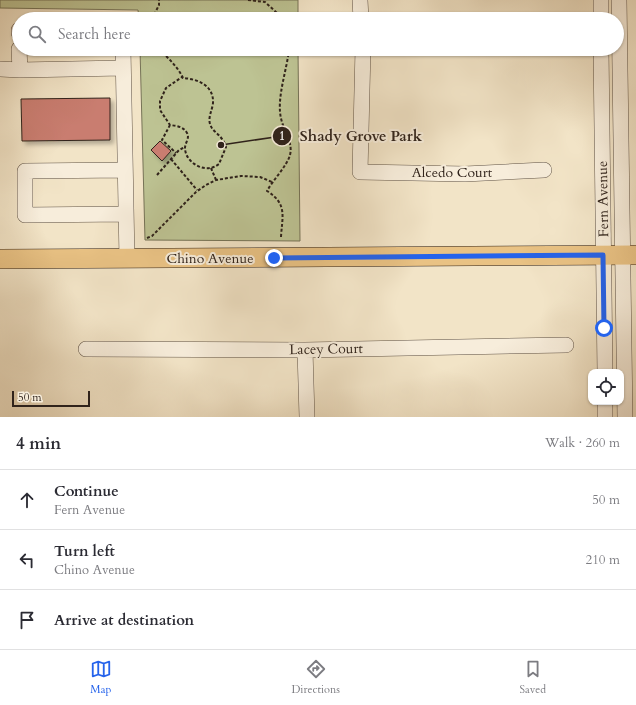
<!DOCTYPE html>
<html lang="en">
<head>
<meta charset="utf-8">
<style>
	body { margin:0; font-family:Cardo,serif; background:#f7f7f7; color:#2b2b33 }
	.controls { position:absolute; right:12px; bottom:12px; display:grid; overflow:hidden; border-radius:8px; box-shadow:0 1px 3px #0004 }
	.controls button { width:36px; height:36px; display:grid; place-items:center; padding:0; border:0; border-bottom:1px solid #e1e1e2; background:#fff; color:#2b2b33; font:20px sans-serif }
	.scale { position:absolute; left:12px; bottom:10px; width:78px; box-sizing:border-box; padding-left:4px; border:2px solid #30231b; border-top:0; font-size:11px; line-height:14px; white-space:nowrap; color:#30231b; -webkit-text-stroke:3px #f7eddb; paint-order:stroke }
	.stop { position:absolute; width:12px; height:12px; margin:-9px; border:3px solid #2563eb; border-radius:50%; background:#fff }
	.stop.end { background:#2563eb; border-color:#fff; box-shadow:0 1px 4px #0008 }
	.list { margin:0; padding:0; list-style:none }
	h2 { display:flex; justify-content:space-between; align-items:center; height:52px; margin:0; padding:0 16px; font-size:17px }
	h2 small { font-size:13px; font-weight:400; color:#7c7c81 }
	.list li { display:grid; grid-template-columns:26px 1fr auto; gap:12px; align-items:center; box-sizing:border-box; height:60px; padding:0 16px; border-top:1px solid #e1e1e2 }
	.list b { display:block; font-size:15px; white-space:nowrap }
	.list p { margin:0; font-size:13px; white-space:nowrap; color:#7c7c81 }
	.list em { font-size:13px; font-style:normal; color:#7c7c81 }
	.icon { flex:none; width:22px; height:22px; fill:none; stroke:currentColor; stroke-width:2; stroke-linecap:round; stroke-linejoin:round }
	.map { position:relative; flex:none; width:636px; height:417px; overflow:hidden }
	.search { position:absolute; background:#fff; box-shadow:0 1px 3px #0004; left:12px; right:12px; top:12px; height:44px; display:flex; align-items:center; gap:10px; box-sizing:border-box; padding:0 14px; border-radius:22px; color:#7c7c81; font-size:15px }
	.sheet { height:232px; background:#fff }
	nav { display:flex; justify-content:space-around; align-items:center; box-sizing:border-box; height:56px; border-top:1px solid #e1e1e2; background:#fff; font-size:11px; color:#7c7c81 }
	nav a { display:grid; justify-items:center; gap:2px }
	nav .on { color:#2563eb }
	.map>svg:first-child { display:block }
	.green { fill:#bdc393; stroke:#767357 }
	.building { fill:#c97d6f; stroke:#30231b; filter:url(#shadow) }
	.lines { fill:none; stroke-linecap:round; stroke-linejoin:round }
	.minor-casing { stroke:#605346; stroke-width:16 }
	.major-casing { stroke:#30231b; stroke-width:20 }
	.path { stroke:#30231b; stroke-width:2; stroke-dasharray:3 2; stroke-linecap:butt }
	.minor { stroke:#f7eddb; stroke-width:15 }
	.major { stroke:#e9c284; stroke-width:19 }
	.route { stroke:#2563eb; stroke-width:5 }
	.labels { text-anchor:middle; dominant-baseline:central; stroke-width:4; stroke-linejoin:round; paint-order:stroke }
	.street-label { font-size:14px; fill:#30231b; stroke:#f7eddb }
	.leader { fill:none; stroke:#30231b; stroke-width:1.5 }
	.callout-dot { fill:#30231b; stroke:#f7eddb; stroke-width:1.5 }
	.mark-label { font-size:12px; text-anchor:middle; font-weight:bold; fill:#fff }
	.callout-label { font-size:15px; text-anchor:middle; font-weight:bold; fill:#30231b; stroke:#f7eddb; stroke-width:4; stroke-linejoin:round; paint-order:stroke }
</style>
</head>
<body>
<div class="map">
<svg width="636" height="417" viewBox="0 0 636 417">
	<defs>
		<filter id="shadow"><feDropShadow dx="3.5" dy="3.5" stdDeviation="2" flood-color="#0004"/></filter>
	</defs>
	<rect width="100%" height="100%" fill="#f2e4c7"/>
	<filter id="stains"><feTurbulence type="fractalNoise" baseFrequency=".005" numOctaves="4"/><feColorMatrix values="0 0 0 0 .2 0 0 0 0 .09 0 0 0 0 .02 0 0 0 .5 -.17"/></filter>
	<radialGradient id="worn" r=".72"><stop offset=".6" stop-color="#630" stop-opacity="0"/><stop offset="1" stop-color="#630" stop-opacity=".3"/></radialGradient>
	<path class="green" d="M 0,0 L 298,0 L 298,19 L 139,19 L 138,10 L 0,8 Z
		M 140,49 L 298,49 L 300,241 L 145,240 Z"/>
	<path class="building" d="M 110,98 L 110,140 L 22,141 L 21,99 Z
		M 160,141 L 171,151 L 162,161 L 151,150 Z"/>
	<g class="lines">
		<defs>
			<path id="minor" d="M 360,0 L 361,19
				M 601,0 L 601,19
				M 619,0 L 625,417
				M 19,30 L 19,33
				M 19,49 L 20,70 L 123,68
				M 123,49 L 127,259
				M 363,49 L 360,172 L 465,174 L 544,170
				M 601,49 L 605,372
				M 0,69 L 20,70
				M 125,170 L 25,171 L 25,215 L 126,214
				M 86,349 L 305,350 L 566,345
				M 305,350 L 307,417
				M 605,402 L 605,417"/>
			<path id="major" d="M 0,259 L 636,255"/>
		</defs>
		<use href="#minor" class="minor-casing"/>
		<use href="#major" class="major-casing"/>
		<path class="path" d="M 248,0 L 265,2 L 277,13 L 281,19
			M 152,19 L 159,5 L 159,0
			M 159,49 C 168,58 178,67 183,78 C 197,79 214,85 213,103 C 212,111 208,117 210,124 C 212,131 218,133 222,139 C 224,141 225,145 226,147 L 219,164 C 216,166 213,168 210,168 C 199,170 185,160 185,148 C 185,143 190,138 187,133 C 183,126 176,126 170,125 L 160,110 L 160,101 L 166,88 L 182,77
			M 170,125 L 162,140 L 176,153
			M 171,159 L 197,190
			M 211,168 L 216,180
			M 157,175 L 179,150 L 185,147
			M 281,237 C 282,217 288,204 267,191 C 273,180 287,166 290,155 C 293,143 285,133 282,122 C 275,101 287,71 289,49
			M 147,238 L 152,236 L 196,192 L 206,185 L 216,180 L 241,176 L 260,177 L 272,182"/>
		<use href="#minor" class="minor"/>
		<use href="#major" class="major"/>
	</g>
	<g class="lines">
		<path class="route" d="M 274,258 L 603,255 L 604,328"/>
	</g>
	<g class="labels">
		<g class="street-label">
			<text x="452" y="172">Alcedo Court</text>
			<text transform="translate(603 199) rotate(-91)">Fern Avenue</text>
			<text x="210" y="258">Chino Avenue</text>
			<text transform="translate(326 349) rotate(-1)">Lacey Court</text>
		</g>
	</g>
	<path class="leader" d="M221 145L282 136"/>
	<g class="callout-dot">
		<circle cx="221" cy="145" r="4"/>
		<circle cx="282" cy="136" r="10"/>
	</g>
	<g class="mark-label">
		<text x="282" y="140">1</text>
	</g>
	<g class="callout-label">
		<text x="361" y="141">Shady Grove Park</text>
	</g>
	<rect width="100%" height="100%" filter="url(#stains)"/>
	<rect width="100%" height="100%" fill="url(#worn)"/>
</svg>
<div class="controls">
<button><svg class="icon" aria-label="locate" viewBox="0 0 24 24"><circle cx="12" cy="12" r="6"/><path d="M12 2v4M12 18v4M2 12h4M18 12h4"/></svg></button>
</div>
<div class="scale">50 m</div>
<div class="stop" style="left:604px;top:328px"></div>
<div class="stop end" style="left:274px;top:258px"></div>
<div class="search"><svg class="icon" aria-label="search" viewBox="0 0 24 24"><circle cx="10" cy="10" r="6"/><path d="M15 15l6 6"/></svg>Search here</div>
</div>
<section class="sheet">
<h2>4 min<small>Walk · 260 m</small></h2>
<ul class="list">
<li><svg class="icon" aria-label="ahead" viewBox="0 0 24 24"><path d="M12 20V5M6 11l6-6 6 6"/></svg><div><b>Continue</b><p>Fern Avenue</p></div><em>50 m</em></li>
<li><svg class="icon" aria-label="left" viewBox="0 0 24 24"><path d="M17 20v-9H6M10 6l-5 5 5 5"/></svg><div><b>Turn left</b><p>Chino Avenue</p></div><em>210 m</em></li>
<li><svg class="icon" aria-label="arrive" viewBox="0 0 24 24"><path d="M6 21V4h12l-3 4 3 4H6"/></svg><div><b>Arrive at destination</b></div></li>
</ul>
</section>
<nav>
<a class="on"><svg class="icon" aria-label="map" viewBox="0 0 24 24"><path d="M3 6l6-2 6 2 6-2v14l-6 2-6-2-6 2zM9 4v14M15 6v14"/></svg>Map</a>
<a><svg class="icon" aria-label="directions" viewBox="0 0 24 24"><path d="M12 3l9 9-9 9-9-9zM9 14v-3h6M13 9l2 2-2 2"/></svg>Directions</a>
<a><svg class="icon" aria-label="saved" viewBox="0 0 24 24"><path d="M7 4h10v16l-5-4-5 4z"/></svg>Saved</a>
</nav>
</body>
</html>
